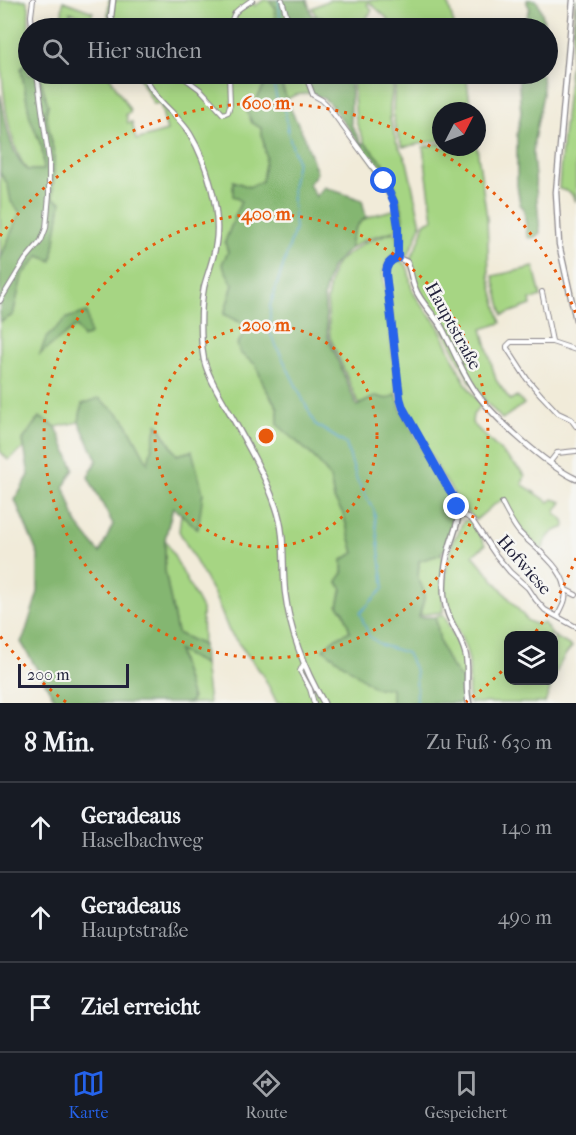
<!DOCTYPE html>
<html lang="de">
<head>
<meta charset="utf-8">
<style>
	body { margin:0; font-family:"IM FELL French Canon",serif; background:#242831; color:#f1f3f6 }
	.controls { position:absolute; right:18px; bottom:18px; display:grid; overflow:hidden; border-radius:12px; box-shadow:0 3px 15px #0003 }
	.controls button { width:54px; height:54px; display:grid; place-items:center; padding:0; border:0; border-bottom:2px solid #363941; background:#171b24; color:#f1f3f6; font:30px sans-serif }
	.compass { position:absolute; left:432px; top:102px; width:54px; height:54px; border-radius:50%; background:#171b24; box-shadow:0 3px 15px #0003; rotate:48deg }
	.scale { position:absolute; left:18px; bottom:15px; width:111px; box-sizing:border-box; padding-left:6px; border:3px solid #22223b; border-top:0; font-size:16px; line-height:21px; white-space:nowrap; color:#22223b; -webkit-text-stroke:4px #f6f6f2; paint-order:stroke }
	.stop { position:absolute; width:18px; height:18px; margin:-14px; border:4px solid #2563eb; border-radius:50%; background:#fff }
	.stop.end { background:#2563eb; border-color:#fff; box-shadow:0 2px 6px #0008 }
	.list { margin:0; padding:0; list-style:none }
	h2 { display:flex; justify-content:space-between; align-items:center; height:78px; margin:0; padding:0 24px; font-size:26px }
	h2 small { font-size:20px; font-weight:400; color:#9ea1a6 }
	.list li { display:grid; grid-template-columns:39px 1fr auto; gap:18px; align-items:center; box-sizing:border-box; height:90px; padding:0 24px; border-top:2px solid #363941 }
	.list b { display:block; font-size:22px; white-space:nowrap }
	.list p { margin:0; font-size:20px; white-space:nowrap; color:#9ea1a6 }
	.list em { font-size:20px; font-style:normal; color:#9ea1a6 }
	.icon { flex:none; width:33px; height:33px; fill:none; stroke:currentColor; stroke-width:2; stroke-linecap:round; stroke-linejoin:round }
	.map { position:relative; flex:none; width:576px; height:703px; overflow:hidden }
	.search { position:absolute; background:#171b24; box-shadow:0 3px 15px #0003; left:18px; right:18px; top:18px; height:66px; display:flex; align-items:center; gap:15px; box-sizing:border-box; padding:0 21px; border-radius:33px; color:#9ea1a6; font-size:22px }
	.sheet { height:348px; background:#171b24 }
	nav { display:flex; justify-content:space-around; align-items:center; box-sizing:border-box; height:84px; border-top:2px solid #363941; background:#171b24; font-size:16px; color:#9ea1a6 }
	nav a { display:grid; justify-items:center; gap:3px }
	nav .on { color:#2563eb }
	.map>svg:first-child { display:block }
	.green { fill:#a6d583; stroke:#647c5f; stroke-width:1.5 }
	.forest { fill:#84b671; stroke:#536c56; stroke-width:1.5 }
	.lines { fill:none; stroke-linecap:round; stroke-linejoin:round }
	.stream { stroke:#5aa5d2; stroke-width:1.5 }
	.street-casing { stroke:#8a868a; stroke-width:6 }
	.secondary-casing { stroke:#8a868a; stroke-width:7 }
	.street { stroke:#fff; stroke-width:4 }
	.secondary { stroke:#fff; stroke-width:4.5 }
	.route { stroke:#2563eb; stroke-width:8 }
	.ring { fill:none; stroke:#e8590c; stroke-width:3; stroke-dasharray:3 6 }
	.labels { text-anchor:middle; dominant-baseline:central; stroke-width:5; stroke-linejoin:round; paint-order:stroke }
	.street-label { font-size:18px; fill:#22223b; stroke:#f6f6f2 }
	.centre { fill:#e8590c; stroke:#f6f6f2; stroke-width:3 }
	.ring-label { font-size:18px; text-anchor:middle; font-weight:bold; fill:#e8590c; stroke:#f6f6f2; stroke-width:5; stroke-linejoin:round; paint-order:stroke }
</style>
</head>
<body>
<div class="map">
<svg width="576" height="703" viewBox="0 0 576 703">
	<rect width="100%" height="100%" fill="#f6f6f2"/>
	<filter id="ink" filterUnits="userSpaceOnUse"><feTurbulence type="fractalNoise" baseFrequency=".0167" numOctaves="2"/><feDisplacementMap in="SourceGraphic" scale="12" xChannelSelector="R" yChannelSelector="G"/><feConvolveMatrix kernelMatrix="1 2 1 2 8 2 1 2 1" color-interpolation-filters="sRGB"/></filter>
	<filter id="wash" filterUnits="userSpaceOnUse"><feTurbulence type="fractalNoise" baseFrequency=".008" numOctaves="4" result="noise"/><feDisplacementMap in="SourceGraphic" scale="24" xChannelSelector="R" yChannelSelector="G"/><feGaussianBlur stdDeviation="1.35" result="paint"/><feColorMatrix in="noise" values="0 0 0 0 0 0 0 0 0 0 0 0 0 0 0 0 0 1.4 0 .05"/><feComposite in="paint" operator="in"/></filter>
	<g filter="url(#wash)">
		<rect width="100%" height="100%" fill="#f1ebd9"/>
		<path class="green" d="M 0,0 L 26,0 L 29,7 L 28,60 L 21,69 L 30,117 L 42,148 L 44,170 L 27,170 C 0,133 0,48 0,0 Z
			M 109,0 L 252,0 L 255,6 L 264,0 L 269,0 L 275,7 L 275,28 L 112,28 L 108,15 Z
			M 329,0 L 447,0 L 455,28 L 392,28 L 388,19 L 369,2 L 367,4 L 372,10 L 366,19 L 379,28 L 326,28 L 322,17 L 316,16 L 312,8 Z
			M 575,0 L 576,0 L 576,201 L 570,192 L 559,189 C 562,126 573,63 575,0 Z
			M 63,1 L 93,12 L 90,19 L 70,12 L 72,28 L 61,28 Z
			M 51,74 L 108,74 L 130,110 L 130,113 L 126,114 L 128,123 L 132,122 L 136,140 L 167,131 L 160,103 L 154,104 L 137,74 L 266,74 L 267,80 L 256,101 L 266,156 L 262,181 L 249,187 L 234,181 L 241,201 L 225,242 L 228,252 L 222,264 L 233,285 L 224,314 L 250,327 L 240,353 L 256,364 L 264,386 L 278,409 L 278,425 L 315,458 L 330,477 L 334,499 L 343,513 L 354,553 L 342,560 L 342,588 L 338,606 L 344,612 L 350,632 L 336,638 L 323,649 L 393,688 L 392,703 L 277,703 L 263,675 L 229,631 L 214,594 L 179,531 L 181,514 L 198,528 L 191,451 L 177,455 L 158,424 L 148,464 L 124,419 L 82,404 L 79,422 L 56,427 L 39,417 L 23,440 L 24,448 L 8,460 L 0,451 L 0,322 L 13,315 L 22,276 L 39,255 L 52,260 L 61,202 L 53,198 L 54,154 L 46,114 L 48,105 L 40,77 L 50,75 Z
			M 278,74 L 303,74 L 310,93 L 295,95 L 287,99 Z
			M 348,74 L 395,74 L 390,106 L 390,119 L 396,141 L 407,162 L 421,225 L 415,241 L 407,256 L 405,256 L 403,253 L 400,240 L 404,239 L 402,209 L 388,168 L 365,143 L 356,122 L 353,82 Z
			M 397,74 L 466,74 L 471,111 L 441,111 L 441,140 L 403,147 C 389,124 393,99 397,74 Z
			M 441,143 L 441,147 L 477,147 L 487,218 L 489,276 L 501,323 L 482,329 L 496,380 L 510,400 L 517,396 L 524,404 L 502,419 L 485,401 L 470,381 L 440,322 L 419,293 L 412,268 L 409,261 C 415,250 423,236 424,223 L 433,219 L 423,147 Z
			M 0,173 L 8,185 L 20,212 L 0,260 Z
			M 393,210 L 395,211 L 397,230 L 366,239 L 351,248 C 350,242 351,240 353,234 C 361,215 375,215 393,210 Z
			M 393,232 L 398,235 L 397,250 L 387,261 L 383,272 L 397,394 L 387,399 L 376,396 L 359,405 L 330,337 L 327,299 L 333,269 L 340,260 L 365,242 Z
			M 396,260 C 412,261 408,278 412,289 C 418,304 431,314 439,328 C 450,348 457,371 470,390 C 473,395 477,400 481,405 L 473,415 L 472,423 L 521,471 L 525,476 L 522,484 L 549,502 L 553,499 L 562,502 L 556,511 L 556,514 L 564,520 L 565,526 L 564,528 C 551,530 545,539 542,551 C 524,534 514,522 503,499 L 491,507 L 476,520 L 462,507 L 440,472 L 404,406 L 401,393 L 405,391 L 405,389 L 400,388 L 390,298 L 390,280 L 388,277 L 389,265 Z
			M 534,267 L 541,297 L 530,300 L 531,305 L 503,315 L 493,276 Z
			M 469,520 L 473,523 L 485,545 L 473,555 L 528,621 L 535,624 L 544,623 L 552,635 L 572,647 C 563,656 558,667 554,679 L 554,636 L 508,636 L 508,680 L 553,681 L 545,703 L 470,703 C 466,688 472,672 468,657 C 465,642 456,629 450,615 C 440,590 447,562 454,538 C 461,533 459,526 464,521 Z
			M 165,539 L 202,609 L 203,645 L 177,633 L 165,571 Z
			M 442,552 L 442,557 L 444,560 L 442,576 L 443,612 L 420,615 L 424,599 L 418,578 L 419,560 L 438,555 Z
			M 444,615 L 463,656 L 465,666 L 465,682 C 455,673 445,659 441,645 C 438,636 438,626 435,617 Z
			M 178,650 L 204,664 L 209,703 L 189,703 L 192,699 Z"/>
		<path class="forest" d="M 269,0 L 307,0 L 312,16 L 322,17 L 326,28 L 275,28 L 275,7 Z
			M 527,0 L 536,0 C 542,9 544,18 544,28 L 523,28 C 528,23 525,15 530,9 L 527,3 Z
			M 28,60 L 28,74 L 36,74 L 36,77 L 40,77 L 48,105 L 46,114 L 54,154 L 53,198 L 61,202 L 52,261 L 39,256 L 22,276 L 13,315 L 0,322 L 0,260 L 20,212 L 11,202 L 8,185 L 0,173 L 0,94 C 6,120 8,150 27,170 L 44,170 L 42,148 L 30,117 L 21,69 Z
			M 266,74 L 278,74 L 288,104 L 304,136 L 317,173 L 309,184 L 316,197 L 324,187 C 337,191 349,196 362,200 L 366,217 C 356,224 349,236 351,248 L 340,258 L 331,268 L 324,296 L 328,337 L 357,406 L 376,396 L 387,399 L 397,394 L 401,409 L 455,507 C 459,523 452,535 446,550 L 444,550 L 439,555 L 419,561 L 418,578 L 424,591 L 424,599 L 419,617 L 435,617 C 438,626 438,636 441,645 C 445,659 455,673 465,682 L 464,696 L 466,703 L 392,703 L 392,688 L 375,688 L 323,649 L 336,638 L 350,631 L 344,612 L 338,606 L 342,589 L 337,581 L 343,573 L 342,560 L 354,553 L 343,513 L 334,499 L 330,477 L 315,458 L 278,425 L 278,408 L 264,386 L 256,365 L 240,353 L 237,344 L 250,327 L 224,314 L 233,285 L 222,264 L 228,252 L 225,242 L 241,201 L 233,196 L 233,181 L 249,187 L 262,181 L 266,156 L 261,128 L 252,123 L 244,104 L 256,100 L 267,80 Z
			M 303,74 L 342,74 L 350,82 L 351,87 L 351,124 L 362,144 L 365,143 L 388,168 L 402,209 L 404,239 L 400,240 L 396,201 L 385,179 L 371,159 L 329,103 L 323,98 L 310,93 Z
			M 518,74 L 542,74 L 543,94 L 534,140 L 533,155 L 540,233 L 535,237 L 529,238 L 527,236 L 524,209 L 520,204 L 517,185 L 517,135 L 521,113 Z
			M 87,312 L 90,334 L 83,338 L 76,326 L 40,354 L 46,338 L 67,318 Z
			M 99,398 L 124,419 L 148,463 L 157,424 L 177,455 L 192,451 L 203,493 L 198,529 L 173,507 L 165,539 L 165,571 L 177,633 L 203,645 L 204,664 L 178,651 L 192,699 L 189,703 L 57,703 L 21,642 L 25,634 L 38,592 L 38,555 L 15,500 L 29,475 L 23,440 L 39,417 L 56,427 L 74,469 L 64,486 L 77,524 L 100,553 L 113,524 L 88,477 L 97,460 L 79,422 L 82,404 Z"/>
		<g class="lines">
			<path class="stream" d="M 279,0 L 281,28
				M 271,74 L 277,100 L 285,110 L 288,133 L 297,161 L 292,188 L 295,229 L 270,306 L 270,333 L 315,424 L 346,444 L 357,480 L 374,510 L 384,588 L 360,613 L 369,636 L 381,645 L 407,653 L 416,672 L 417,703"/>
		</g>
	</g>
	<g filter="url(#ink)">
		<g class="lines">
			<defs>
				<path id="street" d="M 282,0 L 290,28
					M 32,28 L 31,16 L 33,0
					M 231,28 C 232,10 238,10 252,0
					M 179,74 L 202,91 L 223,114 L 228,112 L 230,105 L 229,74
					M 305,74 L 313,95 L 322,100 L 327,105 L 383,181 L 394,202 L 398,226 L 398,258
					M 542,292 L 552,341
					M 0,301 L 25,260 L 41,241 L 46,228 L 49,195 L 49,161 L 37,74
					M 576,350 L 552,342 L 511,342 L 507,346 L 507,348 L 527,379 L 541,395 L 558,413 L 571,419 L 576,426
					M 550,462 L 557,453 L 576,451
					M 502,503 C 507,513 512,523 519,532 C 535,549 571,571 565,599 C 564,605 560,610 558,616
					M 459,515 L 466,516 L 472,520 L 495,554 L 510,572 L 528,588 L 536,600 L 545,610 L 576,627
					M 566,590 L 576,595
					M 303,665 L 300,671 L 310,689 L 314,703"/>
				<path id="secondary" d="M 113,0 L 111,17 L 116,28
					M 573,0 L 556,192 L 559,244 L 576,320
					M 142,74 C 146,80 150,87 154,93 C 165,108 180,118 190,134 C 207,162 221,211 216,243 C 214,258 208,272 204,287 C 200,308 200,339 204,360 C 209,380 222,398 232,417 C 248,446 265,475 276,507 C 286,535 282,563 285,592 C 290,632 304,669 324,703
					M 469,703 C 464,686 470,669 465,652 C 459,631 446,620 444,596 C 443,581 445,564 449,549 C 454,529 462,521 455,500 L 403,408 L 400,398 L 386,274 C 386,266 389,260 398,258 L 407,262 C 411,270 411,279 415,288 C 420,302 433,313 441,326 C 452,346 460,368 473,388 C 491,416 546,465 576,479"/>
			</defs>
			<use href="#street" class="street-casing"/>
			<use href="#secondary" class="secondary-casing"/>
			<use href="#street" class="street"/>
			<use href="#secondary" class="secondary"/>
		</g>
	</g>
	<g class="lines" filter="url(#ink)">
		<path class="route" d="M 384,181 L 394,202 L 398,226 L 398,258 C 389,260 386,266 386,274 L 400,398 L 403,408 L 455,500 L 457,507"/>
	</g>
	<g class="ring">
		<circle cx="266" cy="436" r="111"/>
		<circle cx="266" cy="436" r="222"/>
		<path d="M576 558A333 333 0 0 1 534 634M508 665A333 333 0 0 1 466 702M66 702A333 333 0 0 1 0 636M0 236A333 333 0 0 1 576 314"/>
	</g>
	<g class="labels">
		<g class="street-label">
			<text transform="translate(453 326) rotate(61)">Hauptstraße</text>
			<text transform="translate(524 565) rotate(49)">Hofwiese</text>
		</g>
	</g>
	<circle cx="266" cy="436" r="9" class="centre"/>
	<g class="ring-label">
		<text x="266" y="109">600 m</text>
		<text x="266" y="220">400 m</text>
		<text x="266" y="331">200 m</text>
	</g>
</svg>
<div class="controls">
<button><svg class="icon" aria-label="layers" viewBox="0 0 24 24"><path d="M12 4l9 5-9 5-9-5zM3 14l9 5 9-5"/></svg></button>
</div>
<svg class="compass" viewBox="-18 -18 36 36"><path d="M0-13l5 13h-10z" fill="#e53935"/><path d="M0 13l5-13h-10z" fill="#9ea1a6"/></svg>
<div class="scale">200 m</div>
<div class="stop" style="left:384px;top:181px"></div>
<div class="stop end" style="left:457px;top:507px"></div>
<div class="search"><svg class="icon" aria-label="search" viewBox="0 0 24 24"><circle cx="10" cy="10" r="6"/><path d="M15 15l6 6"/></svg>Hier suchen</div>
</div>
<section class="sheet">
<h2>8 Min.<small>Zu Fuß · 630 m</small></h2>
<ul class="list">
<li><svg class="icon" aria-label="ahead" viewBox="0 0 24 24"><path d="M12 20V5M6 11l6-6 6 6"/></svg><div><b>Geradeaus</b><p>Haselbachweg</p></div><em>140 m</em></li>
<li><svg class="icon" aria-label="ahead" viewBox="0 0 24 24"><path d="M12 20V5M6 11l6-6 6 6"/></svg><div><b>Geradeaus</b><p>Hauptstraße</p></div><em>490 m</em></li>
<li><svg class="icon" aria-label="arrive" viewBox="0 0 24 24"><path d="M6 21V4h12l-3 4 3 4H6"/></svg><div><b>Ziel erreicht</b></div></li>
</ul>
</section>
<nav>
<a class="on"><svg class="icon" aria-label="map" viewBox="0 0 24 24"><path d="M3 6l6-2 6 2 6-2v14l-6 2-6-2-6 2zM9 4v14M15 6v14"/></svg>Karte</a>
<a><svg class="icon" aria-label="directions" viewBox="0 0 24 24"><path d="M12 3l9 9-9 9-9-9zM9 14v-3h6M13 9l2 2-2 2"/></svg>Route</a>
<a><svg class="icon" aria-label="saved" viewBox="0 0 24 24"><path d="M7 4h10v16l-5-4-5 4z"/></svg>Gespeichert</a>
</nav>
</body>
</html>
